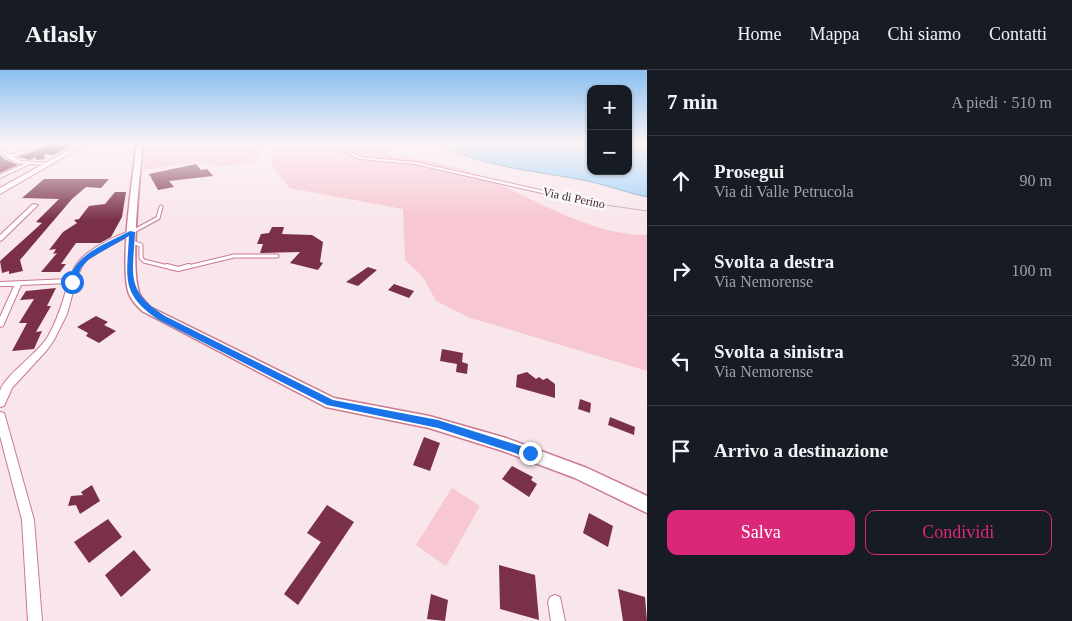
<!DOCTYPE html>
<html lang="it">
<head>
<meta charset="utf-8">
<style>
	body { margin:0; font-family:"Times New Roman",serif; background:#242831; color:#f1f3f6 }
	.controls { position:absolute; right:15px; top:15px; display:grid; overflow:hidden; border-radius:10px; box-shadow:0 1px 4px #0004 }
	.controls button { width:45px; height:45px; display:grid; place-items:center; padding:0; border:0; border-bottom:1px solid #363941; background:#171b24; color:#f1f3f6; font:25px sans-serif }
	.stop { position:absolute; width:15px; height:15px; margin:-11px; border:4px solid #1a73e8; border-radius:50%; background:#fff }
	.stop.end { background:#1a73e8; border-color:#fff; box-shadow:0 1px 5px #0008 }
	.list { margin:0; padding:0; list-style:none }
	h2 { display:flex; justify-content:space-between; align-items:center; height:65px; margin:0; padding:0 20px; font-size:21px }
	h2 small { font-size:16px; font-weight:400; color:#9ea1a6 }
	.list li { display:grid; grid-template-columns:32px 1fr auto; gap:15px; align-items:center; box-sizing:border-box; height:90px; padding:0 20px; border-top:1px solid #363941 }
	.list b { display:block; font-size:19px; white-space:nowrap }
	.list p { margin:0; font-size:16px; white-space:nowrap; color:#9ea1a6 }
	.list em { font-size:16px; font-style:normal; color:#9ea1a6 }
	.actions { display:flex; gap:10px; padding:15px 20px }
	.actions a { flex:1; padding:11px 0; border:1px solid #db2777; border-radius:10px; text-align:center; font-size:18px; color:#db2777 }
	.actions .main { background:#db2777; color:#fff }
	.icon { flex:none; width:28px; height:28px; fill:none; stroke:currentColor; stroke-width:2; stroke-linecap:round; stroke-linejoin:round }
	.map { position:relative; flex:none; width:647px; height:551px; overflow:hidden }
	header { display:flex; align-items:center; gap:30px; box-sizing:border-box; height:70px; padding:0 25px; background:#171b24; border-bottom:1px solid #363941 }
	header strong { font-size:24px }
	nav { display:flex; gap:28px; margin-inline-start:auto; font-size:18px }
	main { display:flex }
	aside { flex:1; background:#171b24 }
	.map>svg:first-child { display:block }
	.green { fill:#f7c7d3 }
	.water { fill:#9dd1fb; stroke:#839dbd }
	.building { fill:#7a3148 }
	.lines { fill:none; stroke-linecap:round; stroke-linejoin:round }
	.lane-far1-casing { stroke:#cc7a90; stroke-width:5 }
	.lane-casing { stroke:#cc7a90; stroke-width:6 }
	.street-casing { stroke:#cc7a90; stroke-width:2 }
	.secondary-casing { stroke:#cc7a90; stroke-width:3 }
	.primary-casing { stroke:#cc7a90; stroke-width:2 }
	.path { stroke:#aa9198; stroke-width:1; stroke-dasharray:2 1; stroke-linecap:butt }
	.lane-far1 { stroke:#fff; stroke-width:3 }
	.lane { stroke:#fff; stroke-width:4 }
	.street { fill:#fff; fill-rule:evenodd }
	.secondary { fill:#fff; fill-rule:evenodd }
	.primary { fill:#fff; fill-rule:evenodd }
	.route { fill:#1a73e8 }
	.labels { text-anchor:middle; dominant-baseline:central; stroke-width:5; stroke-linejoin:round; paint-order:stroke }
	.far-street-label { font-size:12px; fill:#45232d; stroke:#f8f8f8 }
</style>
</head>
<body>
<header>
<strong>Atlasly</strong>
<nav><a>Home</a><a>Mappa</a><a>Chi siamo</a><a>Contatti</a></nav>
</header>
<main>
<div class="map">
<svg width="647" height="551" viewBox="0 0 647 551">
	<rect width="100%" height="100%" fill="#f8e6ea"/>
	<path class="green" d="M 145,73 L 264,73 L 260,84 L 253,92 L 219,97 L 202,91 L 143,100 Z
		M 276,73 L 377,73 L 375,76 L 389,81 L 387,85 C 416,88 449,93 476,104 C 531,126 586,165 647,165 L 647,301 L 468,247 L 436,231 L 423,207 L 405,190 L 403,139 L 289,118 L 271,94 Z
		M 452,418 L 480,436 L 446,496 L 416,475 Z"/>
	<path class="water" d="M 437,73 L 591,73 L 591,101 L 628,101 L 628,73 L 647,73 L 647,127 C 624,122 601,113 577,109 C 530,100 480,97 437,73 Z"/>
	<path class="building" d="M 61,73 L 74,74 L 54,85 L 44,84 L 45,89 L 36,90 L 36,87 L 30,90 L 18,87 L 50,75 Z
		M 0,85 L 6,90 L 18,95 L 0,103 Z
		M 196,94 L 201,100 L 207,99 L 213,106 L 169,111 L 174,117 L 158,120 L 149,104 Z
		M 44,109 L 109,109 L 101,118 L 86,117 L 72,129 L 20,190 L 23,201 L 9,204 L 9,201 L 2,203 L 0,191 L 42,153 L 36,152 L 59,129 L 22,128 Z
		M 115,122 L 126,122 L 122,147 L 111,167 L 100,173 L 76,173 L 61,194 L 66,194 L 60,202 L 41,202 L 57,183 L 53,184 L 56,179 L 49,180 L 63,162 L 77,153 L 74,150 L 79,149 L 89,136 L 105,134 Z
		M 272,157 L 284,157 L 282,164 L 312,165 L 323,172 L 320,192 L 323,193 L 318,200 L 290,193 L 300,182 L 260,183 L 263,174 L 257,174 L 261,164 L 269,163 Z
		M 368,197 L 377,200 L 358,216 L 346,212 Z
		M 394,214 L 414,221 L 409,228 L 388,220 Z
		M 56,218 L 47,236 L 51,236 L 36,262 L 42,261 L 34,279 L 12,281 L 27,253 L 19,253 L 34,229 L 20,230 L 26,221 Z
		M 96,246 L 108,252 L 104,255 L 116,261 L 99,273 L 86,266 L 88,263 L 77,257 Z
		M 442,279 L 463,283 L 462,292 L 468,294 L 467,304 L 456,302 L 457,294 L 440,291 Z
		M 527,302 L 536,309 L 539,307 L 543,310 L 547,308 L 555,314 L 555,328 L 516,317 L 517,305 Z
		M 580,329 L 591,333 L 590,343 L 578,339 Z
		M 610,347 L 635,357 L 634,365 L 608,355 Z
		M 424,367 L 440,373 L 430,401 L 413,395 Z
		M 512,396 L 533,407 L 531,410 L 537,414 L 529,427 L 502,409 Z
		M 92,415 L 100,431 L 80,444 L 76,435 L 68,436 L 71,426 L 83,425 L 81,422 Z
		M 327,435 L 354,452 L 298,535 L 284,524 L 321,472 L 307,463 Z
		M 589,443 L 613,456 L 608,477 L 583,463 Z
		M 108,449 L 122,467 L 89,493 L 74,472 Z
		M 134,480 L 151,500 L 121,527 L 105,505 Z
		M 499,495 L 535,505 L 539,550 L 500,539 Z
		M 618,519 L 645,527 L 647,551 L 623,551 Z
		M 431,524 L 448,530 L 445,551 L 427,549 Z"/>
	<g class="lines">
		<defs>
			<path id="lane-far1" d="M 132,162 L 158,148 L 161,137
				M 132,172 L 141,175 L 141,188 L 144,191 L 172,198
				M 184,198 L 234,186 L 277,186"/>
			<path id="lane" d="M 167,196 L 178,199 L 189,196"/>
			<path id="street" d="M 44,73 L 49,73 L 14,87 L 21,91 L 47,93 L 49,93 L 49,95 L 30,94 L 0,108 L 0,105 L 24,94 L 18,93 L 7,88 L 7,86 L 0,82 L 0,79 L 11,85 Z
				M 326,73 L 331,73 L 361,87 L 415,92 L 549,122 L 546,124 L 415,94 L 360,89 Z
				M 33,134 L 38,135 L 2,170 L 0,171 L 0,165 Z
				M 132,160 L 135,162 L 134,163 L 102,180 L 84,192 L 77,207 L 67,244 L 54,270 L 47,280 L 12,318 L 4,336 L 0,337 C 0,332 0,326 0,321 C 4,306 37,284 47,268 C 57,251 63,232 68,213 L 21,215 L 3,256 L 0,257 L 0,247 L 14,216 L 0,216 L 0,212 L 70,209 C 72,202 74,196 79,191 C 90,178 116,166 132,160 Z
				M 0,342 L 4,343 L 5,346 L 34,450 L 42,551 L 28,551 L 22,450 L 0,366 Z
				M 555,525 L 560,527 L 565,551 L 551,551 L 548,532 L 550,527 Z"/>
			<path id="secondary" d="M 137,73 L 143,73 C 140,103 129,201 140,225 C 142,229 147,233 150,237 L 334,328 L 429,346 L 506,368 L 587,398 L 647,426 L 647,443 L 575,408 L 503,381 L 429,358 L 326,337 L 142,241 C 138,237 133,232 130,226 C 118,203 133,103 137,73 Z"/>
			<path id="primary" d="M 81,73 L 88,73 L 0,124 L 0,118 Z"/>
		</defs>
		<use href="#lane-far1" class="lane-far1-casing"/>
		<use href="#lane" class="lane-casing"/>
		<use href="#street" class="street-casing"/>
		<use href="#secondary" class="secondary-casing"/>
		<use href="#primary" class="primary-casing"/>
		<path class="path" d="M 374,83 L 384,76 L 382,73
			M 553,124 L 578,131 L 647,141"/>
		<use href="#lane-far1" class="lane-far1"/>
		<use href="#lane" class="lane"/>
		<use href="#street" class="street"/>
		<use href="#secondary" class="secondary"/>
		<use href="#primary" class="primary"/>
	</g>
	<linearGradient id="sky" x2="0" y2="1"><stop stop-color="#8ac0f0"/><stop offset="0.49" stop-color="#fcf4f6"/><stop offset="1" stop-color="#fcf4f6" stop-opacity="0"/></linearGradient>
	<rect width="647" height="150" fill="url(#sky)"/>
	<path class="route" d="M 130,161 L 135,162 C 133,205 125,221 165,246 L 333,330 L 438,350 L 533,380 L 533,386 L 530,388 L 438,358 L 327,335 L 159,250 C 120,224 127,208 129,166 L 89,189 L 81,198 L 75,213 L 70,213 C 69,186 110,172 130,161 Z"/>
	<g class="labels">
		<g class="far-street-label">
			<text transform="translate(574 128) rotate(12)">Via di Perino</text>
		</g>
	</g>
</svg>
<div class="controls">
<button>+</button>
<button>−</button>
</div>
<div class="stop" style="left:72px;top:212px"></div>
<div class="stop end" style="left:530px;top:383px"></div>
</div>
<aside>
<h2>7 min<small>A piedi · 510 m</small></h2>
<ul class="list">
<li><svg class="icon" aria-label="ahead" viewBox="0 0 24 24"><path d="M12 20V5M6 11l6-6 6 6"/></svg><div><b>Prosegui</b><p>Via di Valle Petrucola</p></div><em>90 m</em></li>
<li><svg class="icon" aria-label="right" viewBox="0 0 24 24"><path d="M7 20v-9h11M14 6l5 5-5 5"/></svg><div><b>Svolta a destra</b><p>Via Nemorense</p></div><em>100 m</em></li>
<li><svg class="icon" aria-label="left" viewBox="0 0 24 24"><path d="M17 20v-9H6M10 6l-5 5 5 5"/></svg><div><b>Svolta a sinistra</b><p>Via Nemorense</p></div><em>320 m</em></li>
<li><svg class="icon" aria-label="arrive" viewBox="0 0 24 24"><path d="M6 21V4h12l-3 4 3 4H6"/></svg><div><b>Arrivo a destinazione</b></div></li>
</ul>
<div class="actions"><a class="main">Salva</a><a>Condividi</a></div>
</aside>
</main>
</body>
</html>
